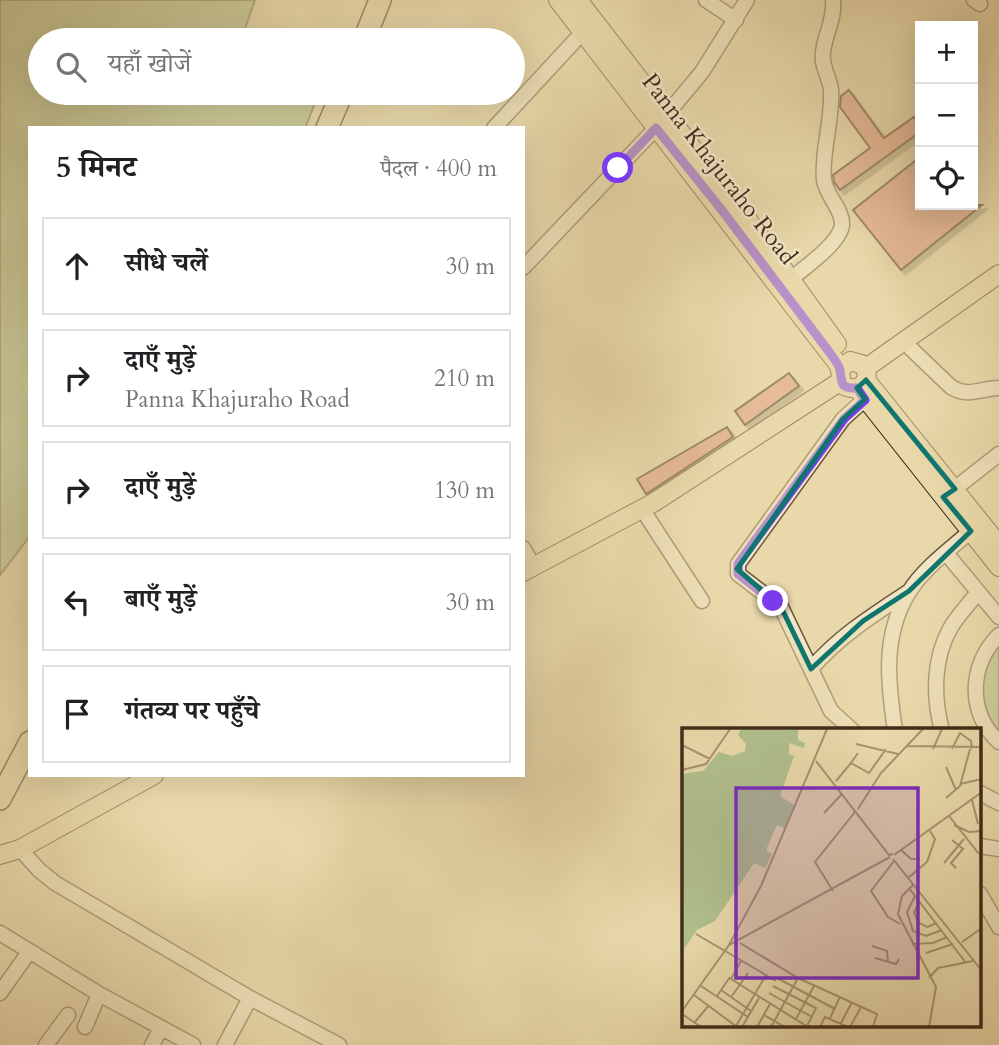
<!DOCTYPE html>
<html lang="hi">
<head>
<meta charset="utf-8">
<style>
	body { margin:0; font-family:Cardo,"Noto Serif Devanagari",serif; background:#f2f2f2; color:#202124 }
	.controls { position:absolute; right:21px; top:21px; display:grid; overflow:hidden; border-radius:0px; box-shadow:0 7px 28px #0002 }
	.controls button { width:63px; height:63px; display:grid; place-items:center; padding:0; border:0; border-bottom:2px solid #e0e0e0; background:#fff; color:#202124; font:35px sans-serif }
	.stop { position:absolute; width:21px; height:21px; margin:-16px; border:5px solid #7c3aed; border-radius:50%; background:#fff }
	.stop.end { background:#7c3aed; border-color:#fff; box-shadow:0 2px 7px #0008 }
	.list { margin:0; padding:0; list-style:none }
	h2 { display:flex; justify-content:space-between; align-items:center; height:91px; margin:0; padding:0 28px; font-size:30px }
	h2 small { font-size:23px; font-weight:400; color:#757577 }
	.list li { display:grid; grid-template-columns:46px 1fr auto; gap:21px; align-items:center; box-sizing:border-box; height:98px; margin:0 14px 14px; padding:0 14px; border:2px solid #e0e0e0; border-radius:0px }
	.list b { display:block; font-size:26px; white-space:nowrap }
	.list p { margin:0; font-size:23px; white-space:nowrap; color:#757577 }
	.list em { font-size:23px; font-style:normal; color:#757577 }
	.icon { flex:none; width:38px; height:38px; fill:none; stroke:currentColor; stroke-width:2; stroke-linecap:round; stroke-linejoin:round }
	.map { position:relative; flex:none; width:999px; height:1045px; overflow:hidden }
	.search { position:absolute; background:#fff; box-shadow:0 7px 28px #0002; left:28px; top:28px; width:497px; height:77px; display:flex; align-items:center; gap:18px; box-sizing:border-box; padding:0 24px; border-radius:38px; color:#757577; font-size:26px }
	.panel { position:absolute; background:#fff; box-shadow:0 7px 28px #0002; left:28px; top:126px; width:497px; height:651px; border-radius:0px }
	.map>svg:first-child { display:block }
	.green { fill:#b0c08d; stroke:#797654; stroke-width:2 }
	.building { fill:#e29781; stroke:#422c1a; stroke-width:2; filter:url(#shadow) }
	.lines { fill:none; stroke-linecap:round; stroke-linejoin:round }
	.minor-casing { stroke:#6c573e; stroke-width:17 }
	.major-casing { stroke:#422c1a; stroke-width:20 }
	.highway-casing { stroke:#422c1a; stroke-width:24 }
	.minor { stroke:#f1e6c8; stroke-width:14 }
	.major { stroke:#e9d9aa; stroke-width:18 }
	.highway { stroke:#e9d9aa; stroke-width:21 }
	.route { stroke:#7c3aed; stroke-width:9 }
	.marked { fill:none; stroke:#0f766e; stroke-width:5; stroke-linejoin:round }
	.labels { text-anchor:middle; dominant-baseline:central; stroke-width:5; stroke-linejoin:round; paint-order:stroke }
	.street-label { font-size:24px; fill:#422c1a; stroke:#f1e6c8 }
	.inset-road { fill:none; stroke:#a69470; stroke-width:2 }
	.view { fill:#7b2cbf; fill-opacity:0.15; stroke:#7b2cbf; stroke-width:3.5 }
	.inset-edge { fill:none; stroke:#422c1a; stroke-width:3.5 }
</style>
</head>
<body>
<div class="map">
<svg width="999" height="1045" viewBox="0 0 999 1045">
	<defs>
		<filter id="shadow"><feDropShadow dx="4.5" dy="4.5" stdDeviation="0" flood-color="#0004"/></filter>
	</defs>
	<rect width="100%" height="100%" fill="#e9d9aa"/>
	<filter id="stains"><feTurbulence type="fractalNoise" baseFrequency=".00286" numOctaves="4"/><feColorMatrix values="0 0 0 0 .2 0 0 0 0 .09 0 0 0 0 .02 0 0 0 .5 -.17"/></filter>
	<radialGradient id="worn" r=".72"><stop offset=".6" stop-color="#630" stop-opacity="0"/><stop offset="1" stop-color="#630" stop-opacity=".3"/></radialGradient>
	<path class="green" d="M 0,0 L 255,0 L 241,40 L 40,40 L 40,93 L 319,93 L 305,128 L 30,128 L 30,536 L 0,575 Z
		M 999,646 L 999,732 C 978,706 977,672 999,646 Z"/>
	<path class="building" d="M 849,90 L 884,138 L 914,117 L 920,126 L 920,132 L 840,190 L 834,182 L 833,175 L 870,148 L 840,107 L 841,96 Z
		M 920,157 L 920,205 L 982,205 L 901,270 L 853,210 Z
		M 789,373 L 799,386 L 745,425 L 735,411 Z
		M 727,427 L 733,437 L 646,494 L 637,479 Z"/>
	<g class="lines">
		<defs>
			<path id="minor" d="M 706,0 L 736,20
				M 974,0 L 980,4
				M 667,114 L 702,72 L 747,0
				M 494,128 L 582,33
				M 523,268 L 656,128
				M 791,279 C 805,267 840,243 842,225 C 843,209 826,196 824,180 C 821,152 833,120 831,89 C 829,76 821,66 823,52 C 825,34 835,19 833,0
				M 904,342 L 951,387 C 969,398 981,388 999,388
				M 948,494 L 999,454
				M 642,509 L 702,601
				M 523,548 L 534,567
				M 946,553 L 999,617
				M 999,635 C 969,665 967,713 999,742
				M 811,669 C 838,637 873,615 908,592
				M 852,730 L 831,711 L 781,607 L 738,574 L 738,564 L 843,419 L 865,399
				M 895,730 C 888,684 882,635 909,592 C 923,569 950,549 971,531
				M 942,730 C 933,697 933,658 951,627 C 958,615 970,603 978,592
				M 980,793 L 999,803
				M 980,846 L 999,849
				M 20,849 L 39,870 L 55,883 L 250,998 L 339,1045
				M 980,894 L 999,927
				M 0,933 L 99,994 L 193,1045
				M 0,993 L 29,952
				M 85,1027 L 99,994
				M 46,1045 L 68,1015
				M 152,1045 L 161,1028
				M 225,1045 L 250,998"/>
			<path id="major" d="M 558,0 L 827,350 C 831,355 839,364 840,370 C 842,383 840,389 857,388 C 868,383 870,373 861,364 L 850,361 L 840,369
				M 578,0 L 743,213 L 837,344
				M 866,368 L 999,274
				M 866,380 L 999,545
				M 857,388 L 999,567
				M 523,572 L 653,503 L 841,381
				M 0,855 L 20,849 L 154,775"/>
			<path id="highway" d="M 364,40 L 380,0
				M 327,128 L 342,93
				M 0,799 L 30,742"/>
		</defs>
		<use href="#minor" class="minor-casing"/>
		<use href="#major" class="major-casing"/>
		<use href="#highway" class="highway-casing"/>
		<use href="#minor" class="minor"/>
		<use href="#major" class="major"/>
		<use href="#highway" class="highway"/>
	</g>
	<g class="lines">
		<path class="route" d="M 618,168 L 656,128 L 721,209 L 827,349 C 831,355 839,364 840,370 C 842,383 840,389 857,388 L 865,400 L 844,419 L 738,564 L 738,574 L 773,601"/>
	</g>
	<path d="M0 0H999V1045H0ZM 866,380 L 955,489 L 943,497 L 971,531 L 909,591 L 863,621 L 811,669 L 781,607 L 737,569 L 843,419 L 865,399 L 857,388 Z" fill="#e9d9aa" fill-opacity=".55" fill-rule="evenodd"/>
	<path class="marked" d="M 866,380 L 955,489 L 943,497 L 971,531 L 909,591 L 863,621 L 811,669 L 781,607 L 737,569 L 843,419 L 865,399 L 857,388 Z"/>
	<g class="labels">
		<g class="street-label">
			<text transform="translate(719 169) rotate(52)">Panna Khajuraho Road</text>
		</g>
	</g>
	<g transform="translate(682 728)">
		<rect width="299" height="299" fill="#e9d9aa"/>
		<path d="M 59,1 L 116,1 L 116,12 L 123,15 L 122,20 L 107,15 L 107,26 L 112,28 L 98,68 L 112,77 L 103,101 L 95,97 L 84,122 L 90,126 L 83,140 L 72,135 L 33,193 L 15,202 L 2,221 L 0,46 L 21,43 L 37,24 L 50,28 L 63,23 L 64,16 L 56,7 Z" fill="#b0c08d"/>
		<path class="inset-road" d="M 174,16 L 216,26M 0,17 L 28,31M 225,18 L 300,19M 251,21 L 260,1M 270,21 L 278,5 L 289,13 L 290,21M 176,25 L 169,35 L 187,45 L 204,21M 134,33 L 207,127 L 211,126M 264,39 L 274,62M 0,42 L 24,36 L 48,1M 154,53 L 169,35M 278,56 L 300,51M 264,70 L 278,58 L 288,21M 290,72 L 296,96M 176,81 L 199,45 L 241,1M 142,85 L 160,66M 267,88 L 297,126M 272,97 L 287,104 L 300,103M 270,112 L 281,121 L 269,135 L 274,140M 219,122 L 229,131 L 238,131M 212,127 L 300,64M 211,131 L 300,243M 212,133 L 189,163 L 206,189 L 218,196M 262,135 L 282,111M 226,150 L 245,134 L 253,111 L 248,103M 231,157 L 220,168 L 216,186 L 254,259 L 247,299M 227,160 L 284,235M 151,163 L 133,134 L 173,84M 233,168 L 225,184 L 231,203 L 244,208 L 260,202M 238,174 L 232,184 L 236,194 L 245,199 L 255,195M 14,206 L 94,253M 280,214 L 300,200M 58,215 L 116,250 L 195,286 L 191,299M 230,216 L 251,215 L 265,209M 47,217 L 208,129M 190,218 L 205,223 L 206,234M 244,225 L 271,216M 193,230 L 214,236 L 217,231M 59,233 L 49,251 L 126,299M 95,250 L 153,281M 247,250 L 256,240 L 291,233M 19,258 L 66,289M 91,258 L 134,280 L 125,298M 39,262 L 69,283M 87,265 L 130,289M 12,267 L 55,299M 35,268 L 48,249M 50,268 L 66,245M 0,283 L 47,217 L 79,158 L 145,1M 0,286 L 19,299M 82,287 L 103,299M 148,290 L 158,269M 114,291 L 132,258M 13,294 L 27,277M 159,295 L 170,274M 54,298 L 84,247M 60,299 L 77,270M 75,299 L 88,276M 89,299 L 116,250M 138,299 L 143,289 L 166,299M 168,299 L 179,279"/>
		<path class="view" d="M 54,60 L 236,60 L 236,250 L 54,250 Z"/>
		<rect width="299" height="299" class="inset-edge"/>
	</g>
	<rect width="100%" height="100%" filter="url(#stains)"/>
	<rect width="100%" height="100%" fill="url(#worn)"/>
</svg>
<div class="controls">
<button>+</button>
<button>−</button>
<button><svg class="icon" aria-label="locate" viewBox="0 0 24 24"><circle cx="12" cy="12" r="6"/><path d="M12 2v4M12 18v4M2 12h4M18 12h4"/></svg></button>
</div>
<div class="stop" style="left:618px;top:168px"></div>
<div class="stop end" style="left:773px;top:601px"></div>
<div class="search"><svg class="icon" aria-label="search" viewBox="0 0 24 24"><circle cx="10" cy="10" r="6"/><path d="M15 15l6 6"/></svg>यहाँ खोजें</div>
<section class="panel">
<h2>5 मिनट<small>पैदल · 400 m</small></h2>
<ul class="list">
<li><svg class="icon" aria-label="ahead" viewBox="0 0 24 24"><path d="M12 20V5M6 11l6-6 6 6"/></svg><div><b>सीधे चलें</b></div><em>30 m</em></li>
<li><svg class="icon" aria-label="right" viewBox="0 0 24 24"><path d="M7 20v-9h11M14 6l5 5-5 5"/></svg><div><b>दाएँ मुड़ें</b><p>Panna Khajuraho Road</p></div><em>210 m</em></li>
<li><svg class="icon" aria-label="right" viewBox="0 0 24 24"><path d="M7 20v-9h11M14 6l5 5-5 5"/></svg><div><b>दाएँ मुड़ें</b></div><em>130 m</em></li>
<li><svg class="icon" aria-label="left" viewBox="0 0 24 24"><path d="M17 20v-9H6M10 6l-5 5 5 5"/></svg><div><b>बाएँ मुड़ें</b></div><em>30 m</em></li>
<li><svg class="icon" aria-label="arrive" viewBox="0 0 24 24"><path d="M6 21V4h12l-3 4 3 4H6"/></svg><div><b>गंतव्य पर पहुँचे</b></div></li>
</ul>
</section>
</div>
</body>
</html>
